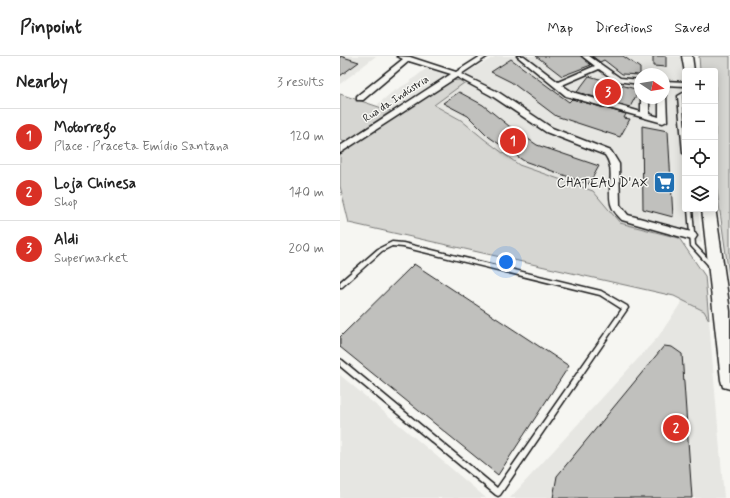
<!DOCTYPE html>
<html lang="en">
<head>
<meta charset="utf-8">
<style>
	body { margin:0; font-family:Mynerve,sans-serif; background:#f2f2f2; color:#222 }
	.controls { position:absolute; right:12px; top:12px; display:grid; overflow:hidden; border-radius:4px; box-shadow:0 2px 10px #0003 }
	.controls button { width:36px; height:36px; display:grid; place-items:center; padding:0; border:0; border-bottom:1px solid #e0e0e0; background:#fff; color:#222; font:20px sans-serif }
	.compass { position:absolute; left:294px; top:12px; width:36px; height:36px; border-radius:50%; background:#fff; box-shadow:0 2px 10px #0003; rotate:102deg }
	.you { position:absolute; left:166px; top:206px; width:14px; height:14px; margin:-10px; border:3px solid #fff; border-radius:50%; background:#1a73e8; box-shadow:0 0 0 6px #1a73e833 }
	.badge { display:grid; place-items:center; width:26px; height:26px; border-radius:50%; background:#d93025; color:#fff; font-size:13px; font-weight:700 }
	.pin { position:absolute; translate:-50% -50%; border:2px solid #fff; box-shadow:0 1px 4px #0006 }
	.list { margin:0; padding:0; list-style:none }
	h2 { display:flex; justify-content:space-between; align-items:center; height:52px; margin:0; padding:0 16px; font-size:17px }
	h2 small { font-size:13px; font-weight:400; color:#767676 }
	.list li { display:grid; grid-template-columns:26px 1fr auto; gap:12px; align-items:center; box-sizing:border-box; height:56px; padding:0 16px; border-top:1px solid #e0e0e0 }
	.list b { display:block; font-size:15px; white-space:nowrap }
	.list p { margin:0; font-size:13px; white-space:nowrap; color:#767676 }
	.list em { font-size:13px; font-style:normal; color:#767676 }
	.icon { flex:none; width:22px; height:22px; fill:none; stroke:currentColor; stroke-width:2; stroke-linecap:round; stroke-linejoin:round }
	.map { position:relative; flex:none; width:390px; height:442px; overflow:hidden }
	header { display:flex; align-items:center; gap:24px; box-sizing:border-box; height:56px; padding:0 20px; background:#fff; border-bottom:1px solid #e0e0e0 }
	header strong { font-size:19px }
	nav { display:flex; gap:22px; margin-inline-start:auto; font-size:14px }
	main { display:flex }
	aside { flex:1; background:#fff }
	.map>svg:first-child { display:block }
	.built { fill:#e6e6e2; fill-rule:evenodd }
	.green { fill:#d6d6d2; stroke:#797977 }
	.building { fill:#c0c0bd; stroke:#1c1c1c }
	.lines { fill:none; stroke-linecap:round; stroke-linejoin:round }
	.lane-casing { stroke:#1c1c1c; stroke-width:3 }
	.street-casing { stroke:#1c1c1c; stroke-width:3 }
	.primary-casing { stroke:#1c1c1c; stroke-width:3 }
	.lane { fill:#f6f6f2; fill-rule:evenodd }
	.street { fill:#f6f6f2; fill-rule:evenodd }
	.primary { fill:#f6f6f2; fill-rule:evenodd }
	.labels { text-anchor:middle; dominant-baseline:central; stroke-width:3; stroke-linejoin:round; paint-order:stroke }
	.far-street-label { font-size:11px; fill:#1c1c1c; stroke:#f6f6f2 }
	.poi-label { font-size:13px; fill:#1c1c1c; stroke:#f6f6f2; text-anchor:end }
</style>
</head>
<body>
<header>
<strong>Pinpoint</strong>
<nav><a>Map</a><a>Directions</a><a>Saved</a></nav>
</header>
<main>
<aside>
<h2>Nearby<small>3 results</small></h2>
<ul class="list">
<li><span class="badge">1</span><div><b>Motorrego</b><p>Place · Praceta Emídio Santana</p></div><em>120 m</em></li>
<li><span class="badge">2</span><div><b>Loja Chinesa</b><p>Shop</p></div><em>140 m</em></li>
<li><span class="badge">3</span><div><b>Aldi</b><p>Supermarket</p></div><em>200 m</em></li>
</ul>
</aside>
<div class="map">
<svg width="390" height="442" viewBox="0 0 390 442">
	<rect width="100%" height="100%" fill="#f6f6f2"/>
	<filter id="ink" filterUnits="userSpaceOnUse"><feTurbulence type="fractalNoise" baseFrequency=".025" numOctaves="2"/><feDisplacementMap in="SourceGraphic" scale="8" xChannelSelector="R" yChannelSelector="G"/><feConvolveMatrix kernelMatrix="1 2 1 2 8 2 1 2 1" color-interpolation-filters="sRGB"/></filter>
	<g filter="url(#ink)">
		<path class="built" d="M 0,0 L 36,0 L 0,28 Z
			M 156,0 L 350,0 L 345,15 L 345,153 L 358,153 L 362,187 L 279,167 L 253,135 L 179,109 L 144,83 L 121,64 L 83,43 L 110,25 ZM 300,18 L 324,18 L 324,42 L 300,42 Z
			M 88,11 L 110,17 L 52,54 L 37,49 L 51,37 L 68,27 Z
			M 343,244 L 364,255 L 369,264 L 384,442 L 170,442 L 318,281 Z
			M 0,319 L 93,397 L 146,442 L 0,442 Z"/>
		<path class="green" d="M 359,0 L 390,0 L 390,227 L 375,120 L 375,15 L 360,15 Z
			M 119,24 L 124,27 L 94,49 L 121,64 L 144,83 L 179,109 L 253,135 L 280,167 L 339,182 L 365,220 L 369,264 L 364,255 L 334,240 L 9,167 L 0,130 L 0,97 L 110,25 Z
			M 0,38 L 51,55 L 5,86 L 0,84 Z"/>
		<path class="building" d="M 0,0 L 19,6 L 0,20 Z
			M 196,0 L 241,0 L 251,9 L 222,20 Z
			M 252,0 L 283,0 L 300,12 L 300,19 L 282,18 L 264,4 L 260,6 Z
			M 313,0 L 326,0 L 326,11 L 313,10 Z
			M 171,3 L 229,46 L 232,43 L 286,58 L 284,62 L 290,63 L 280,81 L 216,60 L 171,26 L 151,16 Z
			M 249,20 L 270,26 L 299,34 L 290,51 L 237,36 Z
			M 119,36 L 143,49 L 169,70 L 197,89 L 259,110 L 249,128 L 184,105 L 149,81 L 128,60 L 103,47 Z
			M 302,70 L 328,75 L 333,161 L 303,153 Z
			M 74,208 L 229,310 L 158,419 L 0,291 L 0,281 Z
			M 324,290 L 332,291 L 342,298 L 352,442 L 213,442 L 217,420 Z"/>
		<g class="lines">
			<defs>
				<path id="lane" d="M 345,36 L 345,39 L 342,40 L 345,75 L 345,98 L 343,97 L 338,40 Z
					M 348,153 L 352,153 L 355,189 L 374,209 L 374,211 L 370,211 L 351,190 Z
					M 52,186 L 63,187 L 261,235 L 287,250 L 288,252 L 160,439 L 158,440 L 156,439 L 0,310 L 0,303 L 2,304 L 157,432 L 282,253 L 260,239 L 63,191 L 52,190 L 42,195 L 2,231 L 0,231 L 0,226 L 38,193 Z"/>
				<path id="street" d="M 57,0 L 70,1 L 116,16 L 141,0 L 148,0 L 121,18 L 158,36 L 212,72 L 271,95 L 279,108 L 280,149 L 288,159 L 355,177 L 357,180 L 355,183 L 352,184 L 282,164 C 278,160 273,155 271,148 C 267,132 276,114 265,99 L 206,76 L 152,40 L 117,21 L 0,97 L 0,90 L 111,18 L 69,5 L 23,44 L 17,44 L 17,40 L 63,3 Z
					M 177,0 L 184,0 L 218,26 L 255,10 L 242,0 L 249,0 L 280,22 L 300,24 L 300,28 L 276,25 L 259,13 L 222,29 L 232,36 L 301,56 L 301,42 L 309,42 L 309,58 L 319,61 L 319,42 L 326,40 L 327,65 L 323,67 L 226,40 Z
					M 324,25 L 345,26 L 345,30 L 324,29 Z"/>
				<path id="primary" d="M 342,0 L 352,0 L 354,15 L 345,15 L 345,17 Z
					M 375,151 L 390,255 L 390,333 L 383,331 L 381,324 L 362,153 L 375,153 Z"/>
			</defs>
			<use href="#lane" class="lane-casing"/>
			<use href="#street" class="street-casing"/>
			<use href="#primary" class="primary-casing"/>
			<use href="#lane" class="lane"/>
			<use href="#street" class="street"/>
			<use href="#primary" class="primary"/>
		</g>
	</g>
	<defs>
		<symbol id="supermarket-square" viewBox="-11 -11 22 22"><rect x="-9" y="-9" width="18" height="18" rx="4" fill="#1f6fb2" stroke="#f6f6f2"/><path d="M-6-5.5h2.5l.6 2H6L4.5 2H-2.5L-4.4-4H-6ZM-1.5 3.2a1.3 1.3 0 1 0 .1 0ZM3 3.2a1.3 1.3 0 1 0 .1 0Z" fill="#fff"/></symbol>
	</defs>
	<g fill-rule="evenodd">
		<use href="#supermarket-square" x="312" y="114" width="25" height="25"/>
	</g>
	<g class="labels">
		<g class="far-street-label">
			<text transform="translate(56 43) rotate(-33)">Rua da Indústria</text>
		</g>
		<g class="poi-label">
			<text x="308" y="127">CHATEAU D'AX</text>
		</g>
	</g>
</svg>
<div class="controls">
<button>+</button>
<button>−</button>
<button><svg class="icon" aria-label="locate" viewBox="0 0 24 24"><circle cx="12" cy="12" r="6"/><path d="M12 2v4M12 18v4M2 12h4M18 12h4"/></svg></button>
<button><svg class="icon" aria-label="layers" viewBox="0 0 24 24"><path d="M12 4l9 5-9 5-9-5zM3 14l9 5 9-5"/></svg></button>
</div>
<svg class="compass" viewBox="-18 -18 36 36"><path d="M0-13l5 13h-10z" fill="#e53935"/><path d="M0 13l5-13h-10z" fill="#767676"/></svg>
<div class="you"></div>
<div class="pin badge" style="left:173px;top:85px">1</div>
<div class="pin badge" style="left:336px;top:372px">2</div>
<div class="pin badge" style="left:268px;top:36px">3</div>
</div>
</main>
</body>
</html>
